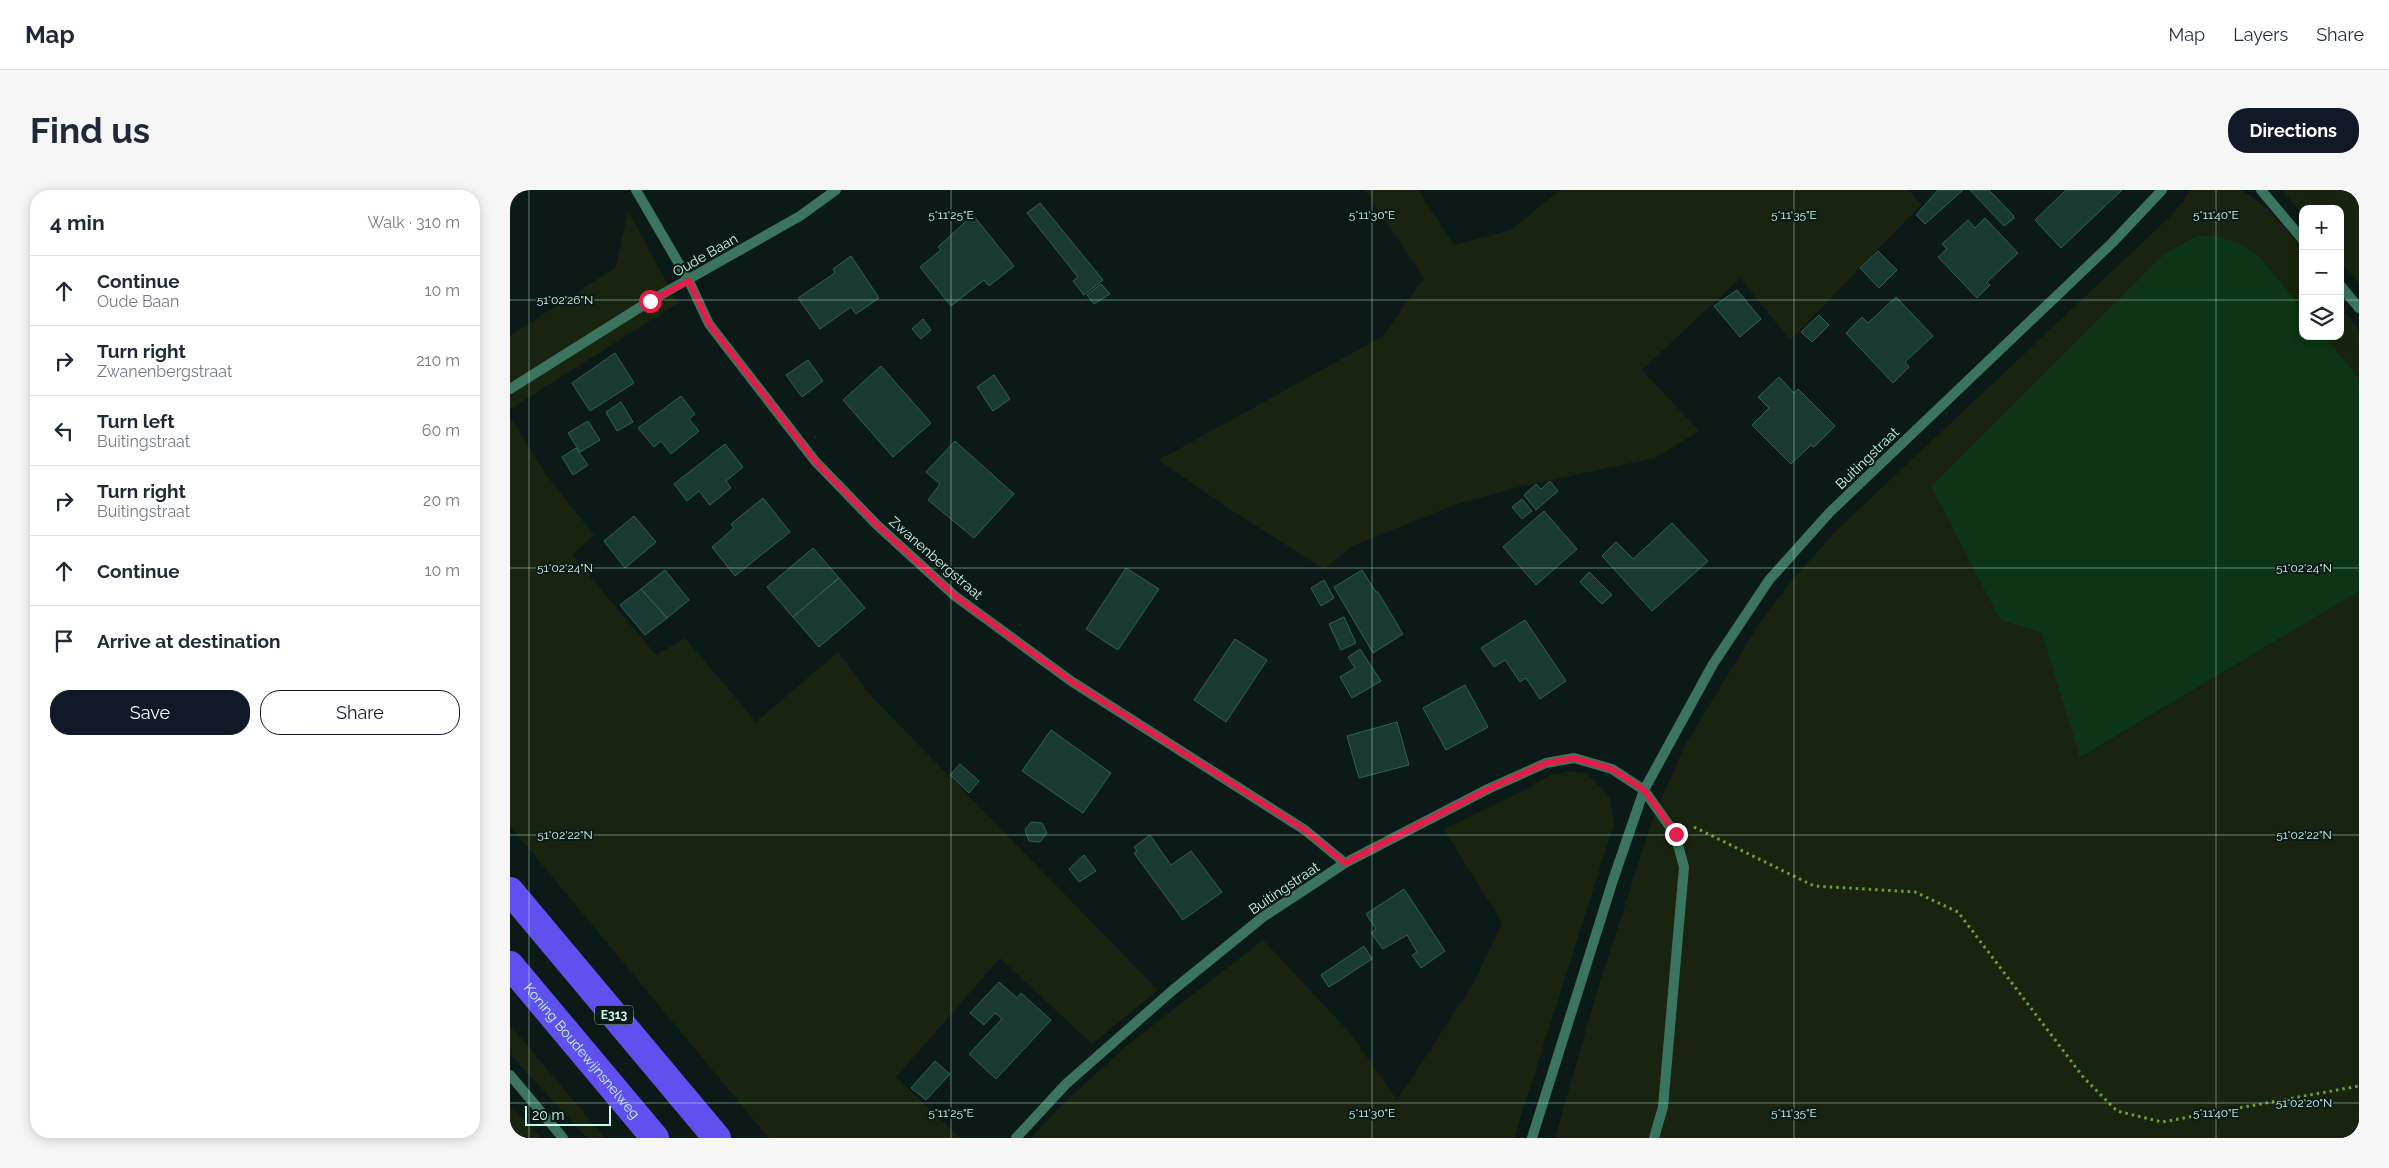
<!DOCTYPE html>
<html lang="en">
<head>
<meta charset="utf-8">
<style>
	body { margin:0; font-family:Raleway,sans-serif; background:#f6f6f7; color:#1f2937 }
	.controls { position:absolute; right:15px; top:15px; display:grid; overflow:hidden; border-radius:10px; box-shadow:0 2px 12px #0003 }
	.controls button { width:45px; height:45px; display:grid; place-items:center; padding:0; border:0; border-bottom:1px solid #e0e1e3; background:#fff; color:#1f2937; font:25px sans-serif }
	.scale { position:absolute; left:15px; bottom:12px; width:86px; box-sizing:border-box; padding-left:5px; border:2px solid #cafaec; border-top:0; font-size:14px; line-height:18px; white-space:nowrap; color:#cafaec; -webkit-text-stroke:4px #0c1a17; paint-order:stroke }
	.stop { position:absolute; width:15px; height:15px; margin:-11px; border:4px solid #e11d48; border-radius:50%; background:#fff }
	.stop.end { background:#e11d48; border-color:#fff; box-shadow:0 1px 5px #0008 }
	.list { margin:0; padding:0; list-style:none }
	h2 { display:flex; justify-content:space-between; align-items:center; height:65px; margin:0; padding:0 20px; font-size:21px }
	h2 small { font-size:16px; font-weight:400; color:#747a83 }
	.list li { display:grid; grid-template-columns:32px 1fr auto; gap:15px; align-items:center; box-sizing:border-box; height:70px; padding:0 20px; border-top:1px solid #e0e1e3 }
	.list b { display:block; font-size:19px; white-space:nowrap }
	.list p { margin:0; font-size:16px; white-space:nowrap; color:#747a83 }
	.list em { font-size:16px; font-style:normal; color:#747a83 }
	.actions { display:flex; gap:10px; padding:15px 20px }
	.actions a { flex:1; padding:11px 0; border:1px solid #111827; border-radius:20px; text-align:center; font-size:18px; color:#111827 }
	.actions .main { background:#111827; color:#fff }
	.icon { flex:none; width:28px; height:28px; fill:none; stroke:currentColor; stroke-width:2; stroke-linecap:round; stroke-linejoin:round }
	.map { position:relative; flex:none; width:1849px; height:948px; overflow:hidden; border-radius:20px }
	header { display:flex; align-items:center; gap:30px; box-sizing:border-box; height:70px; padding:0 25px; background:#fff; border-bottom:1px solid #e0e1e3 }
	header strong { font-size:24px }
	nav { display:flex; gap:28px; margin-inline-start:auto; font-size:18px }
	.intro { display:flex; align-items:center; justify-content:space-between; box-sizing:border-box; height:120px; padding:0 30px }
	h1 { margin:0; font-size:35px }
	.button { padding:12px 22px; border-radius:20px; background:#111827; color:#fff; font-size:18px; font-weight:700 }
	main { display:flex; gap:30px; padding:0 30px }
	aside { flex:1; background:#fff; border-radius:20px; box-shadow:0 2px 12px #0003 }
	.map>svg:first-child { display:block }
	.green { fill:#192410 }
	.water { fill:#0c3415 }
	.building { fill:#1a3933; stroke:#2e6358 }
	.lines { fill:none; stroke-linecap:round; stroke-linejoin:round }
	.path { stroke:#6aa236; stroke-width:3; stroke-dasharray:2.5 4; stroke-linecap:butt }
	.lane { stroke:#3b755f; stroke-width:10 }
	.street { stroke:#3b755f; stroke-width:10 }
	.highway { stroke:#6050f0; stroke-width:28 }
	.route { stroke:#e11d48; stroke-width:6 }
	.ticks { fill:none; stroke:#cafaec; stroke-width:1; stroke-opacity:0.45 }
	.labels { text-anchor:middle; dominant-baseline:central; stroke-width:4; stroke-linejoin:round; paint-order:stroke }
	.shield { fill:#0c1a17; stroke:#91b7ac; stroke-width:1 }
	.shield-label { font-size:12px; font-weight:bold; fill:#cafaec }
	.street-label { font-size:14px; fill:#cafaec; stroke:#0c1a17 }
	.ticks-label { font-size:12px; text-anchor:middle; fill:#cafaec; stroke:#0c1a17; stroke-width:4; stroke-linejoin:round; paint-order:stroke }
</style>
</head>
<body>
<header>
<strong>Map</strong>
<nav><a>Map</a><a>Layers</a><a>Share</a></nav>
</header>
<div class="intro"><h1>Find us</h1><a class="button">Directions</a></div>
<main>
<aside>
<h2>4 min<small>Walk · 310 m</small></h2>
<ul class="list">
<li><svg class="icon" aria-label="ahead" viewBox="0 0 24 24"><path d="M12 20V5M6 11l6-6 6 6"/></svg><div><b>Continue</b><p>Oude Baan</p></div><em>10 m</em></li>
<li><svg class="icon" aria-label="right" viewBox="0 0 24 24"><path d="M7 20v-9h11M14 6l5 5-5 5"/></svg><div><b>Turn right</b><p>Zwanenbergstraat</p></div><em>210 m</em></li>
<li><svg class="icon" aria-label="left" viewBox="0 0 24 24"><path d="M17 20v-9H6M10 6l-5 5 5 5"/></svg><div><b>Turn left</b><p>Buitingstraat</p></div><em>60 m</em></li>
<li><svg class="icon" aria-label="right" viewBox="0 0 24 24"><path d="M7 20v-9h11M14 6l5 5-5 5"/></svg><div><b>Turn right</b><p>Buitingstraat</p></div><em>20 m</em></li>
<li><svg class="icon" aria-label="ahead" viewBox="0 0 24 24"><path d="M12 20V5M6 11l6-6 6 6"/></svg><div><b>Continue</b></div><em>10 m</em></li>
<li><svg class="icon" aria-label="arrive" viewBox="0 0 24 24"><path d="M6 21V4h12l-3 4 3 4H6"/></svg><div><b>Arrive at destination</b></div></li>
</ul>
<div class="actions"><a class="main">Save</a><a>Share</a></div>
</aside>
<div class="map">
<svg width="1849" height="948" viewBox="0 0 1849 948">
	<rect width="100%" height="100%" fill="#0c1a17"/>
	<path class="green" d="M 855,0 L 908,0 L 944,55 L 1001,40 L 1050,0 L 1400,0 L 1411,15 L 1280,150 L 1230,88 L 1132,180 L 1189,241 L 1145,268 L 1013,296 L 944,315 L 842,356 L 814,379 L 715,316 L 649,270 L 873,146 L 914,88 Z
		M 1681,0 L 1730,0 C 1749,8 1783,43 1792,62 C 1796,69 1793,109 1793,120 L 1750,67 L 1731,54 L 1707,46 L 1685,46 L 1654,64 L 1421,296 L 1490,430 L 1532,443 L 1571,568 L 1849,401 L 1849,948 L 1045,948 L 1085,808 L 1143,628 L 1175,555 L 1249,434 L 1284,388 L 1327,340 L 1664,23 Z
		M 1772,0 L 1849,0 L 1849,93 L 1830,71 L 1830,19 L 1793,19 L 1793,25 Z
		M 118,21 L 168,113 L 0,219 L 0,146 L 106,77 Z
		M 1830,115 L 1849,141 L 1849,188 L 1815,146 L 1830,146 Z
		M 0,227 L 36,285 L 84,345 L 62,365 L 146,465 L 175,448 L 246,532 L 328,462 L 359,504 L 648,800 L 582,854 L 490,768 L 386,887 L 450,948 L 259,948 L 0,636 Z
		M 1061,581 L 1077,584 L 1092,599 L 1100,609 L 1104,634 L 1004,948 L 521,948 L 552,915 L 615,857 L 753,750 L 840,843 L 887,910 L 964,793 L 992,733 L 934,639 L 1013,601 L 1040,585 Z
		M 0,835 L 95,948 L 77,948 L 0,864 Z
		M 0,916 L 31,948 L 0,948 Z"/>
	<path class="water" d="M 1686,46 L 1707,46 L 1731,54 L 1750,67 L 1793,120 L 1793,146 L 1815,146 L 1849,188 L 1849,401 L 1570,568 L 1532,443 L 1490,430 L 1421,296 L 1654,64 Z"/>
	<path class="building" d="M 0,0 L 13,0 L 0,7 Z
		M 1428,0 L 1453,0 L 1415,34 L 1406,25 Z
		M 1460,0 L 1479,0 L 1503,25 L 1504,28 L 1494,36 Z
		M 1556,0 L 1612,0 L 1551,58 L 1525,30 Z
		M 530,13 L 593,90 L 574,105 L 563,91 L 568,87 L 517,23 Z
		M 463,25 L 504,76 L 479,96 L 474,90 L 441,116 L 410,77 L 431,60 L 428,57 Z
		M 1475,28 L 1508,63 L 1477,92 L 1480,95 L 1467,108 L 1428,67 L 1437,59 L 1432,54 L 1458,30 L 1465,38 Z
		M 1368,61 L 1387,80 L 1369,98 L 1350,78 Z
		M 341,66 L 369,108 L 346,124 L 341,117 L 310,139 L 288,108 L 325,83 L 323,79 Z
		M 591,94 L 600,104 L 584,114 L 577,105 Z
		M 1227,100 L 1251,129 L 1230,147 L 1204,116 Z
		M 1386,107 L 1423,146 L 1395,172 L 1399,177 L 1383,193 L 1336,143 L 1352,127 L 1358,133 Z
		M 1309,125 L 1319,135 L 1302,152 L 1291,142 Z
		M 413,129 L 421,140 L 411,149 L 402,139 Z
		M 105,163 L 124,193 L 80,221 L 62,193 Z
		M 298,170 L 313,191 L 292,207 L 276,185 Z
		M 371,176 L 421,233 L 383,267 L 333,210 Z
		M 484,185 L 500,209 L 483,221 L 467,197 Z
		M 1269,187 L 1284,203 L 1288,199 L 1325,236 L 1304,257 L 1301,255 L 1281,274 L 1242,235 L 1259,218 L 1248,207 Z
		M 171,206 L 185,224 L 179,229 L 189,241 L 161,264 L 151,251 L 144,257 L 128,238 Z
		M 111,212 L 123,232 L 107,241 L 96,222 Z
		M 78,231 L 90,250 L 70,262 L 58,243 Z
		M 445,251 L 504,304 L 464,348 L 418,310 L 430,294 L 416,282 Z
		M 215,254 L 233,277 L 216,291 L 221,298 L 200,315 L 189,301 L 177,311 L 164,294 Z
		M 66,258 L 78,275 L 63,285 L 52,267 Z
		M 1040,291 L 1048,301 L 1026,320 L 1014,305 L 1026,294 L 1031,299 Z
		M 253,308 L 280,342 L 225,386 L 202,357 L 224,338 L 221,334 Z
		M 1012,309 L 1022,321 L 1012,329 L 1002,317 Z
		M 1034,321 L 1067,359 L 1026,395 L 993,357 Z
		M 124,326 L 146,352 L 115,378 L 94,351 Z
		M 1162,333 L 1198,371 L 1142,421 L 1092,366 L 1106,352 L 1123,369 Z
		M 303,358 L 329,388 L 283,427 L 257,397 Z
		M 616,378 L 649,399 L 608,460 L 576,439 Z
		M 155,380 L 179,410 L 157,428 L 131,399 Z
		M 852,380 L 866,402 L 868,402 L 893,444 L 863,463 L 824,397 Z
		M 1079,382 L 1102,405 L 1092,414 L 1070,392 Z
		M 329,388 L 355,418 L 309,457 L 283,427 Z
		M 814,390 L 824,408 L 811,416 L 801,398 Z
		M 131,399 L 157,428 L 135,445 L 110,415 Z
		M 834,427 L 846,453 L 831,460 L 819,434 Z
		M 1015,430 L 1056,491 L 1030,509 L 1016,488 L 1010,492 L 995,470 L 984,477 L 971,458 Z
		M 725,449 L 757,470 L 716,532 L 684,510 Z
		M 850,459 L 871,491 L 842,508 L 830,487 L 845,478 L 838,467 Z
		M 955,495 L 978,537 L 936,560 L 913,518 Z
		M 887,532 L 899,575 L 849,588 L 837,546 Z
		M 541,540 L 601,583 L 573,623 L 512,581 Z
		M 450,574 L 469,591 L 459,603 L 440,585 Z
		M 521,632 L 532,633 L 537,643 L 530,652 L 519,651 L 515,640 Z
		M 640,645 L 661,675 L 681,661 L 712,702 L 673,730 L 624,663 L 627,661 L 624,657 Z
		M 574,665 L 586,681 L 569,692 L 559,679 Z
		M 894,699 L 935,761 L 911,778 L 902,765 L 907,762 L 897,745 L 873,759 L 861,743 L 866,739 L 856,724 Z
		M 854,756 L 862,769 L 819,797 L 811,785 Z
		M 489,792 L 507,808 L 511,803 L 541,830 L 486,889 L 459,864 L 492,829 L 485,823 L 474,835 L 460,823 Z
		M 425,871 L 440,884 L 416,910 L 401,898 Z"/>
	<g class="lines">
		<path class="path" d="M 1184,637 L 1304,696 L 1405,702 L 1448,722 L 1574,888 L 1607,921 L 1652,932 L 1849,896"/>
		<path class="lane" d="M 0,885 L 53,948"/>
		<path class="street" d="M 126,0 L 179,91 L 199,134 L 305,271 L 367,335 L 445,406 L 561,491 L 795,640 L 835,673
			M 1751,0 L 1793,50
			M 1830,95 L 1849,118
			M 0,199 L 140,111 L 290,26 L 326,0
			M 506,948 L 556,894 L 663,800 L 753,727 L 835,673 L 978,599 L 1036,573 L 1064,568 L 1102,579 L 1134,600 L 1165,644 L 1174,677 L 1153,917 L 1144,948
			M 1022,948 L 1103,690 L 1134,600 L 1203,474 L 1259,390 L 1320,322 L 1602,53 L 1652,0"/>
		<g class="highway">
			<path d="M 0,701 L 207,948"/>
			<path id="s1" d="M 0,775 L 145,948"/>
		</g>
	</g>
	<g class="lines">
		<path class="route" d="M 140,111 L 179,91 L 199,134 L 305,271 L 367,335 L 445,406 L 561,491 L 795,640 L 835,673 L 978,599 L 1036,573 L 1064,568 L 1102,579 L 1134,600 L 1166,644"/>
	</g>
	<path class="ticks" d="M 19,0 L 19,948M 441,0 L 441,948M 862,0 L 862,948M 1284,0 L 1284,948M 1706,0 L 1706,948M 0,110 L 1793,110M 1830,110 L 1849,110M 0,378 L 1849,378M 0,645 L 1849,645M 0,913 L 1849,913"/>
	<g class="labels">
		<rect class="shield" x="85" y="815.5" width="38" height="19" rx="4"/>
		<g class="shield-label">
			<text x="104" y="825">E313</text>
		</g>
		<g class="street-label">
			<text transform="translate(195 65) rotate(-30)">Oude Baan</text>
			<text transform="translate(1357 268) rotate(-44)">Buitingstraat</text>
			<text transform="translate(426 368) rotate(41)">Zwanenbergstraat</text>
			<text transform="translate(774 698) rotate(-34)">Buitingstraat</text>
			<text stroke="none"><textPath href="#s1" startOffset="112">Koning Boudewijnsnelweg</textPath></text>
		</g>
	</g>
	<g class="ticks-label">
		<text x="441" y="29">5°11'25"E</text>
		<text x="862" y="29">5°11'30"E</text>
		<text x="1284" y="29">5°11'35"E</text>
		<text x="1706" y="29">5°11'40"E</text>
		<text x="55" y="114">51°02'26"N</text>
		<text x="55" y="382">51°02'24"N</text>
		<text x="1794" y="382">51°02'24"N</text>
		<text x="55" y="649">51°02'22"N</text>
		<text x="1794" y="649">51°02'22"N</text>
		<text x="1794" y="917">51°02'20"N</text>
		<text x="441" y="927">5°11'25"E</text>
		<text x="862" y="927">5°11'30"E</text>
		<text x="1284" y="927">5°11'35"E</text>
		<text x="1706" y="927">5°11'40"E</text>
	</g>
</svg>
<div class="controls">
<button>+</button>
<button>−</button>
<button><svg class="icon" aria-label="layers" viewBox="0 0 24 24"><path d="M12 4l9 5-9 5-9-5zM3 14l9 5 9-5"/></svg></button>
</div>
<div class="scale">20 m</div>
<div class="stop" style="left:140px;top:111px"></div>
<div class="stop end" style="left:1166px;top:644px"></div>
</div>
</main>
</body>
</html>
